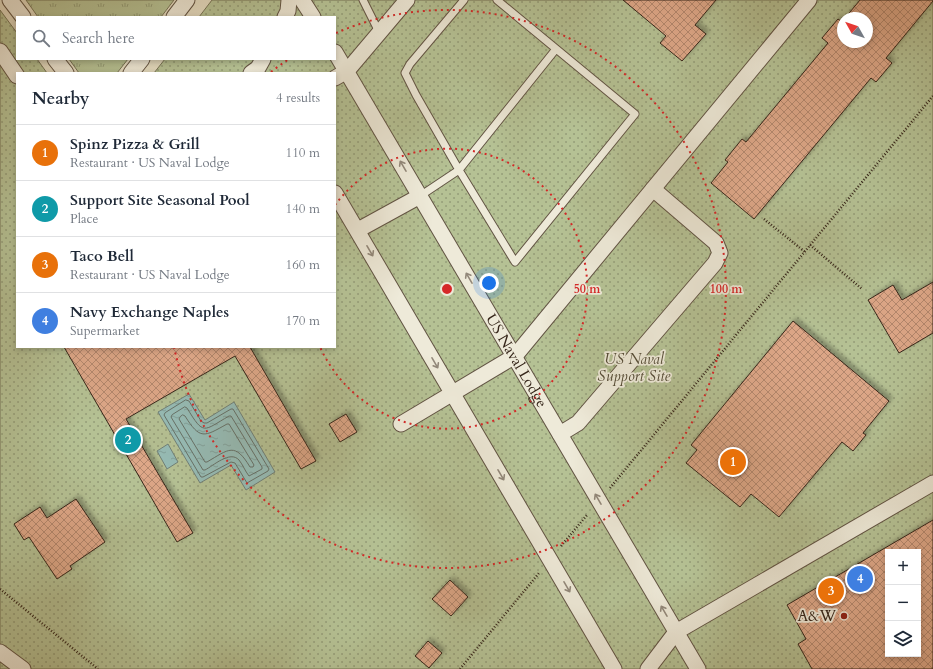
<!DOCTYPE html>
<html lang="en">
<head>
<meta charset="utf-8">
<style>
	body { margin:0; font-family:Cardo,serif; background:#f6f6f7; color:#1f2937 }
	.controls { position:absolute; right:12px; bottom:12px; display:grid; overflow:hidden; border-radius:0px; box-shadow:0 2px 6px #0003 }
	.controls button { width:36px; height:36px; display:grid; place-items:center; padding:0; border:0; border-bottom:1px solid #e0e1e3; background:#fff; color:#1f2937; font:20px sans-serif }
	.compass { position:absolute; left:837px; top:12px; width:36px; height:36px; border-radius:50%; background:#fff; box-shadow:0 2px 6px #0003; rotate:310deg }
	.you { position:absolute; left:489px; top:283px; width:14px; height:14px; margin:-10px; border:3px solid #fff; border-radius:50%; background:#1a73e8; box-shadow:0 0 0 6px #1a73e833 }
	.badge { display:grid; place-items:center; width:26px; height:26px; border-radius:50%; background:#1a73e8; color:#fff; font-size:13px; font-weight:700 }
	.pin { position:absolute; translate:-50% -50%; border:2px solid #fff; box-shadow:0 1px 4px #0006 }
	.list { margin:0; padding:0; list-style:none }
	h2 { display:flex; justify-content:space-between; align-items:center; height:52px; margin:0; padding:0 16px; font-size:17px }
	h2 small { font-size:13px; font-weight:400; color:#747a83 }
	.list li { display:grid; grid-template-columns:26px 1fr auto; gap:12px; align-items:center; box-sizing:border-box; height:56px; padding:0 16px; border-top:1px solid #e0e1e3 }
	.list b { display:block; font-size:15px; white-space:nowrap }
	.list p { margin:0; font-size:13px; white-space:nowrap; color:#747a83 }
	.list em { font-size:13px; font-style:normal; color:#747a83 }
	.icon { flex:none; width:22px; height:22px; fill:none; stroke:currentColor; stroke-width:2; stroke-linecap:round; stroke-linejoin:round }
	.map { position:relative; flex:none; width:933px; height:669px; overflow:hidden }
	.search { position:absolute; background:#fff; box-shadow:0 2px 6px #0003; left:16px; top:16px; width:320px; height:44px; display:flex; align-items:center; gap:10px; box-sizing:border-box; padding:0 14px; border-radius:0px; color:#747a83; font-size:15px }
	.panel { position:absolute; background:#fff; box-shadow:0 2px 6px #0003; left:16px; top:72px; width:320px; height:276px; border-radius:0px }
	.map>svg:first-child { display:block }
	.grass { fill:url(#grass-tufts); stroke:#767457 }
	.park { fill:url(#park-dots); stroke:#767457; fill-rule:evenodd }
	.water { fill:url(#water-ripples); stroke:#708078 }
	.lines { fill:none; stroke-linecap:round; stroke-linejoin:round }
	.shore { stroke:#667168; stroke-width:1 }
	.building { fill:url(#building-cross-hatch); stroke:#36261a; fill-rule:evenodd; filter:url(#shadow) }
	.lane-casing { stroke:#625444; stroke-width:9 }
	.street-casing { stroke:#625444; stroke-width:17 }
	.path { stroke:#36261a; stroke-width:2.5; stroke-dasharray:1 2; stroke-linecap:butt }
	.lane { stroke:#eeead9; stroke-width:7 }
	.street { stroke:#eeead9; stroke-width:15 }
	.oneway { stroke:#92887a }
	.ring { fill:none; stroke:#d62828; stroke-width:2; stroke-dasharray:2 4 }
	.poi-dot { fill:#8f2418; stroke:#eeead9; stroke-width:1.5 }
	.labels { text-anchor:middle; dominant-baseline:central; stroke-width:3.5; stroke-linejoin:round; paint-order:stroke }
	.park-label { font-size:15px; font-style:italic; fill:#564d38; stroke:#eeead9 }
	.street-label { font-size:15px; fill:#36261a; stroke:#eeead9 }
	.poi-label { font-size:15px; fill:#36261a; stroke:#eeead9; text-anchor:end }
	.centre { fill:#d62828; stroke:#eeead9; stroke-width:2 }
	.ring-label { font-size:12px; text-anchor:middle; font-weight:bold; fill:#d62828; stroke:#eeead9; stroke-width:3.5; stroke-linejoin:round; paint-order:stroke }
</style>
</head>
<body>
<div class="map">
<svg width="933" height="669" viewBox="0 0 933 669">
	<defs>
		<pattern id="grass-tufts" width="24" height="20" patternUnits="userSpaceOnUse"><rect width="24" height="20" fill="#b5c194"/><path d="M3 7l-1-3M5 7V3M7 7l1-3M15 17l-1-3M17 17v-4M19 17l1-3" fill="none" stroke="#949d78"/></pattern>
		<pattern id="park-dots" width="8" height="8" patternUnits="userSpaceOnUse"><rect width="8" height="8" fill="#b5c194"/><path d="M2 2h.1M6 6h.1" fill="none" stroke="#949d78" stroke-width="1.8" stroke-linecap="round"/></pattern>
		<pattern id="water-ripples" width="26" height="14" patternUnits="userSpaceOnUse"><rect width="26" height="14" fill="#96bcb6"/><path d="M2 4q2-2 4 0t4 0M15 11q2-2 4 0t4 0" fill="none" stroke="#82a19c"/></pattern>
		<pattern id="building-cross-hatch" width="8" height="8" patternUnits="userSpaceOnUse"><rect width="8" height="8" fill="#dda788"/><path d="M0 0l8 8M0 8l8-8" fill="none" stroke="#b4886e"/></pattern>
		<filter id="shadow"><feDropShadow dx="3.5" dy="-3.5" stdDeviation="2" flood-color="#0004"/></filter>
	</defs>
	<rect width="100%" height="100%" fill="#e5dec4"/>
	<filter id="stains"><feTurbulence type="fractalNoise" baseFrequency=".005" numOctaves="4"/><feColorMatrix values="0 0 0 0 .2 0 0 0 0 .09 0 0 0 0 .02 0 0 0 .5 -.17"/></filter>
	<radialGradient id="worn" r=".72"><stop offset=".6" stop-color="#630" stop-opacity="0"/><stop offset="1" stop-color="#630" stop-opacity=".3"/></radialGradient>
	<path class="grass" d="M 26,0 L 174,0 L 161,17 L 38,17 Z
		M 69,59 L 128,59 L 117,73 L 79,73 Z"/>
	<path class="park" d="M 212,0 L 933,0 L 933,669 L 0,669 L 0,10 L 17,33 L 17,59 L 37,59 L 47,73 L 17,73 L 17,347 L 335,347 L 335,73 L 154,73 L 165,59 L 335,59 L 335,17 L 199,17 ZM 843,18 L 867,18 L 867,42 L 843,42 ZM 888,552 L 918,552 L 918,654 L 888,654 Z"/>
	<path class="water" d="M 189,394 L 205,420 L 234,402 L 275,472 L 246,490 L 231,465 L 200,483 L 158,412 Z
		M 168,444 L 178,462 L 167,469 L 157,451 Z"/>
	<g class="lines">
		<path class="shore" d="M 186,400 L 189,401 L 201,421 L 204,423 L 207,423 L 231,409 L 233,409 L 269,469 L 268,471 L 247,483 L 235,463 L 231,462 L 203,477 L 201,477 L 164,415 L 165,413 Z
			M 185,407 L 187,408 C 204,436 203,431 229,416 L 231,416 L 262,467 L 262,469 L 249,476 C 245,471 243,465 239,460 C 230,450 213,466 205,470 L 203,470 L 171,417 L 172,415 Z
			M 183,415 L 185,416 C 200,440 204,437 227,424 L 229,424 L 254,465 L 253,467 L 250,467 C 235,442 229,449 207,462 L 205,462 L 179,419 L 180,417 Z"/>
	</g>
	<path class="building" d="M 623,0 L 716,0 L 695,25 L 706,34 L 682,61 L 660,43 L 666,36 Z
		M 860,0 L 933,0 L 933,1 L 886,58 L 892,63 L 876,82 L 871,78 L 754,219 L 711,183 L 728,162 L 725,160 L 742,139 L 746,142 L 828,43 L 822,38 L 838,19 L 842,22 L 843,21 L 843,42 L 867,42 L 867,18 L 845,18 Z
		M 933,282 L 933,333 L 899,353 L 868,300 L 893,285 L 902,300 Z
		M 793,321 L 889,401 L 863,433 L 866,435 L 853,451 L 842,442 L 779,517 L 751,494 L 740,507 L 686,463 L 697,450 L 691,445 Z
		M 64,347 L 250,347 L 316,461 L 301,469 L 235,356 L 126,419 L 193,533 L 177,542 Z
		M 346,414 L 357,432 L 340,442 L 329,424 Z
		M 76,499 L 105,542 L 70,566 L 72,569 L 57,579 L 29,537 L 24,540 L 14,524 L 40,507 L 47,518 Z
		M 933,520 L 933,669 L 812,669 L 798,644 L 806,639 L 787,605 ZM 888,552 L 918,552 L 918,654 L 888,654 Z
		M 450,580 L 468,597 L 451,616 L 432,599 Z
		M 428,641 L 442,653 L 429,668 L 415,656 Z"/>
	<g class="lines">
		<defs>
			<path id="lane" d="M 363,0 L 379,32
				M 497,0 L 635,114 L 515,262 L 459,170 L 556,49
				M 420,196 L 459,170 L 416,95 L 405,73 L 410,64 L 464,0"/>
			<g id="street">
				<path d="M 10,0 L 23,17"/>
				<path d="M 302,0 L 313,17"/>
				<path d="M 174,17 L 187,0"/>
				<path d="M 285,17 L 288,11 L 289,0"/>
				<path d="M 0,51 L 17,76"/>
				<path id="s1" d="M 335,52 L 698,669"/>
				<path d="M 55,59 L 66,73"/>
				<path d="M 131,73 L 142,59"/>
				<path d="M 251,73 L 258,68 L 263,59"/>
				<path d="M 335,78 L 347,71 L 407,0"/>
				<path d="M 335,193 L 614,669"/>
				<path d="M 358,230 L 420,196"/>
				<path d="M 401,424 L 515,356 L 809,0"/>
				<path d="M 560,434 L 578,423 L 715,263 L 720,253 L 716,243 L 653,189"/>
				<path d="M 0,652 L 23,669"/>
				<path d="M 648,669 L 676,632 L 933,483"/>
			</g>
		</defs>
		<use href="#lane" class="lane-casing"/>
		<use href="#street" class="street-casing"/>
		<path class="path" d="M 764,219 L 805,252
			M 810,245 L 862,289
			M 610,488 L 933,96
			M 561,546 L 587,515
			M 0,589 L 98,669
			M 460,669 L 539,573"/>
		<use href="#lane" class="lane"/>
		<use href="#street" class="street"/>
	</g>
	<defs><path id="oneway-shaft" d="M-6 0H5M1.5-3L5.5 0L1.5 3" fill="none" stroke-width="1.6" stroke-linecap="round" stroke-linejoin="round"/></defs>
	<g class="oneway">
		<use href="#oneway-shaft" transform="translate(403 166) rotate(-120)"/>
		<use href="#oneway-shaft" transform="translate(370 251) rotate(60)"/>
		<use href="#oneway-shaft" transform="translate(469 278) rotate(-120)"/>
		<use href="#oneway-shaft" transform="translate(435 363) rotate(60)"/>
		<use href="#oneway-shaft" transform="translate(501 475) rotate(60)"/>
		<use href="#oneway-shaft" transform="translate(598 499) rotate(-120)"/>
		<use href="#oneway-shaft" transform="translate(567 587) rotate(60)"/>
		<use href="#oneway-shaft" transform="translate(664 611) rotate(-120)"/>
	</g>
	<g class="ring">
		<path d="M335 205A140 140 0 1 1 320 347"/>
		<path d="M271 72A279 279 0 0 1 289 59M336 33A279 279 0 1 1 174 347"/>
	</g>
	<circle class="poi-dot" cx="844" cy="616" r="4"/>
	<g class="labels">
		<g class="park-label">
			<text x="634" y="359">US Naval<tspan x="634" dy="17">Support Site</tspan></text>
		</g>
		<g class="street-label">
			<text stroke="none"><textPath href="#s1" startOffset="358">US Naval Lodge</textPath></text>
		</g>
		<g class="poi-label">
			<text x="836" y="616">A&amp;W</text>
		</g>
	</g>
	<circle cx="447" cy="289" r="6" class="centre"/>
	<g class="ring-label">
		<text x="587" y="293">50 m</text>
		<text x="726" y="293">100 m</text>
	</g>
	<rect width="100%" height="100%" filter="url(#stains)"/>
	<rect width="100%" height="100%" fill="url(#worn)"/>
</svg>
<div class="controls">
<button>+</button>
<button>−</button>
<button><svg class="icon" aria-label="layers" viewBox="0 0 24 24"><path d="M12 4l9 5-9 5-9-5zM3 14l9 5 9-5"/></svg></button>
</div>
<svg class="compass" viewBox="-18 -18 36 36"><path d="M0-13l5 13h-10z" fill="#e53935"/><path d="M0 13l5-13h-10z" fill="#747a83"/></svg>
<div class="you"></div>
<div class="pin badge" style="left:733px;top:462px;background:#e8710a">1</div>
<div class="pin badge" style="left:128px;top:440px;background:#0f9aa8">2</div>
<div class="pin badge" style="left:831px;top:591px;background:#e8710a">3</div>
<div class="pin badge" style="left:860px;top:579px;background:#3f7fe0">4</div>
<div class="search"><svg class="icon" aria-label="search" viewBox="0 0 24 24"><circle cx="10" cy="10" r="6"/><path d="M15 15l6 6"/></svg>Search here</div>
<section class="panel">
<h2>Nearby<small>4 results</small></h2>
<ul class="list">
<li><span class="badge" style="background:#e8710a">1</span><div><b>Spinz Pizza &amp; Grill</b><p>Restaurant · US Naval Lodge</p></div><em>110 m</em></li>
<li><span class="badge" style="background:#0f9aa8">2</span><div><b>Support Site Seasonal Pool</b><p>Place</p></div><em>140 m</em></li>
<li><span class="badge" style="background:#e8710a">3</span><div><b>Taco Bell</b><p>Restaurant · US Naval Lodge</p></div><em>160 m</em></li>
<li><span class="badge" style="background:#3f7fe0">4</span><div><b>Navy Exchange Naples</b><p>Supermarket</p></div><em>170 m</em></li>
</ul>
</section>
</div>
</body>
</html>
